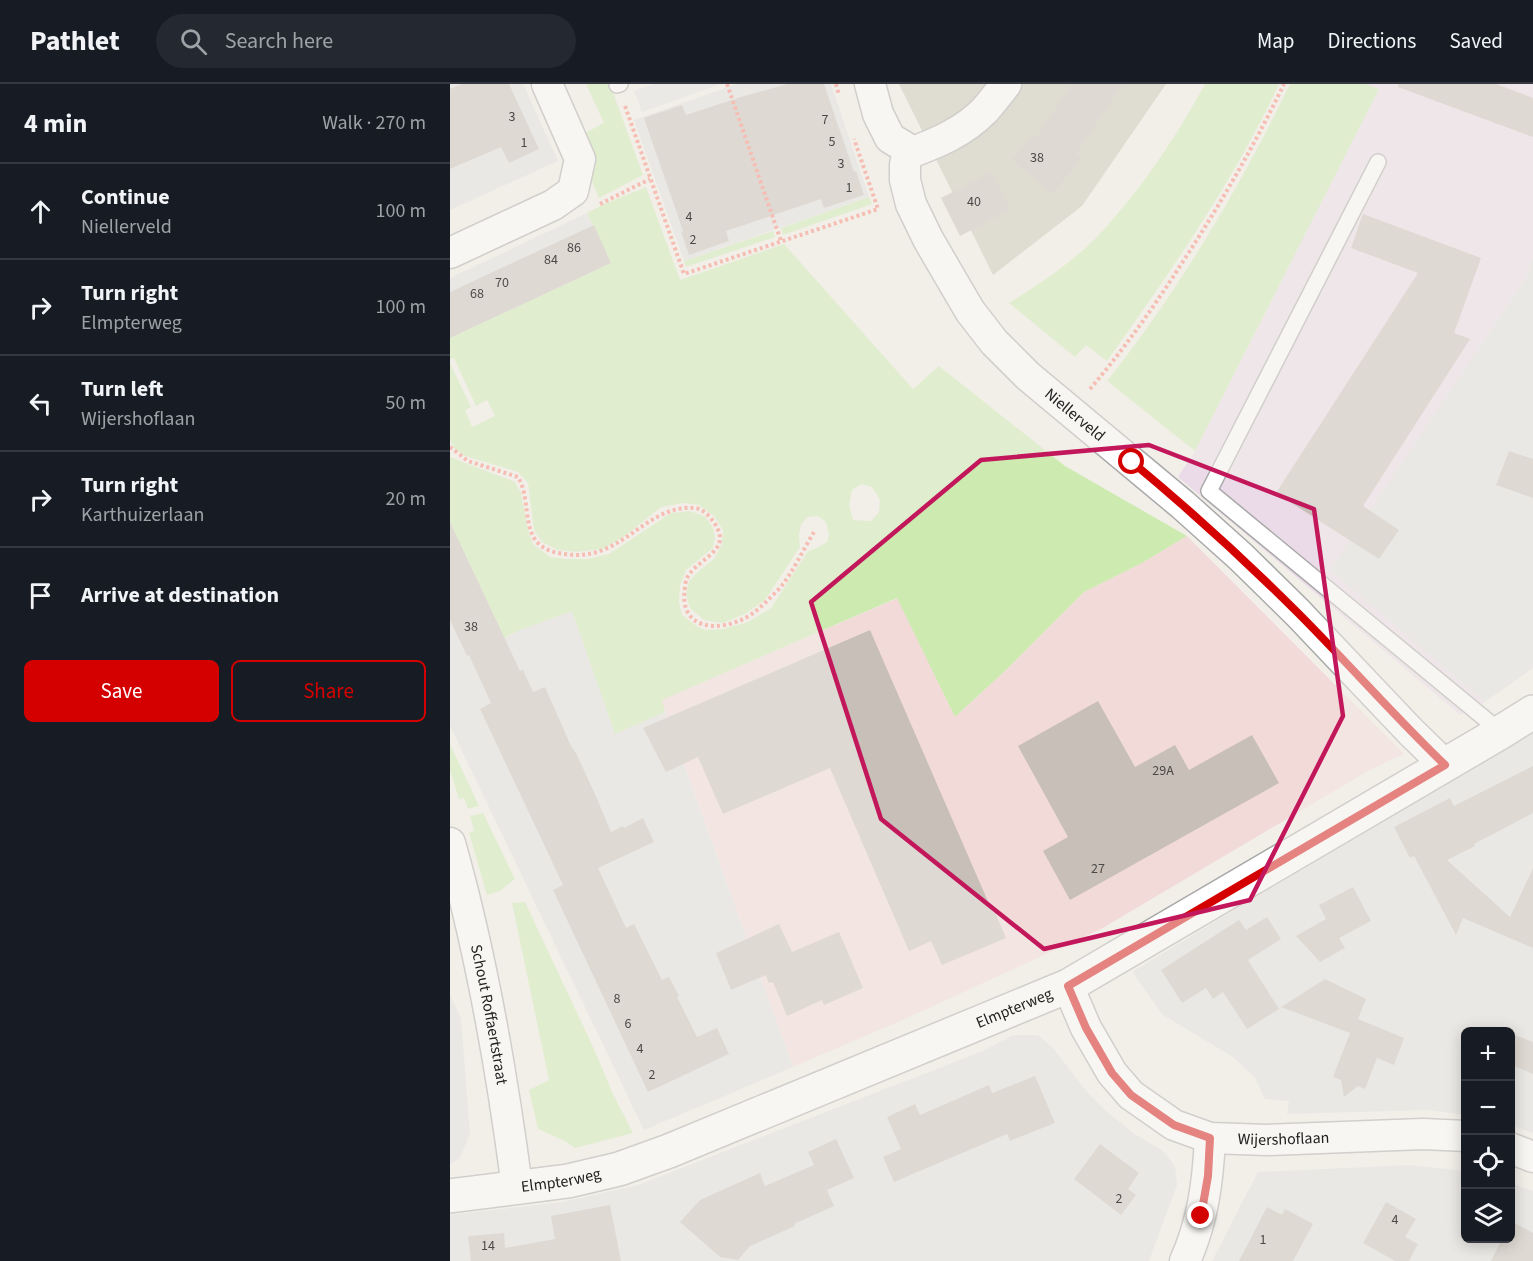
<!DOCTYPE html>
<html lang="en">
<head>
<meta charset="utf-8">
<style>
	body { margin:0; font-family:"Source Sans 3",sans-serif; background:#242831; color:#f1f3f6 }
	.controls { position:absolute; right:18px; bottom:18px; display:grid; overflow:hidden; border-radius:9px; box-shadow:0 3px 15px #0003 }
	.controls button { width:54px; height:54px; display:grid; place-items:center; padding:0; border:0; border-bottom:2px solid #363941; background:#171b24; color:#f1f3f6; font:30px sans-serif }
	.stop { position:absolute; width:18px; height:18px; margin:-14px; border:4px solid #d40000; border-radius:50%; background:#fff }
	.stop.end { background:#d40000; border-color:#fff; box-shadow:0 2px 6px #0008 }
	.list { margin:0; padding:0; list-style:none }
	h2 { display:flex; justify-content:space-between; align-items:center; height:78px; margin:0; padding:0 24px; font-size:26px }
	h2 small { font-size:20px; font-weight:400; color:#9ea1a6 }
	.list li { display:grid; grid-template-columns:39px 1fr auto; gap:18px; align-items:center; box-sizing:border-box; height:96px; padding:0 24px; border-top:2px solid #363941 }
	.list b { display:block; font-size:22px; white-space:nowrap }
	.list p { margin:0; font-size:20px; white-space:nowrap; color:#9ea1a6 }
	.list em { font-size:20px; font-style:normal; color:#9ea1a6 }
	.actions { display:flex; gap:12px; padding:18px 24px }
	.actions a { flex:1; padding:14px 0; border:2px solid #d40000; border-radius:9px; text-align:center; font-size:21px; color:#d40000 }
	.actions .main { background:#d40000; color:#fff }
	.icon { flex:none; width:33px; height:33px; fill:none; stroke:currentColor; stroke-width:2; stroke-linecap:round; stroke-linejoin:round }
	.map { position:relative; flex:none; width:1083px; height:1177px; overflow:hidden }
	header { display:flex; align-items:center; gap:36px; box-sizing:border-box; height:84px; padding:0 30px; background:#171b24; border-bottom:2px solid #363941 }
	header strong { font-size:28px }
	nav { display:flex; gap:33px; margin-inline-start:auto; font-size:21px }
	.search { width:420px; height:54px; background:#242831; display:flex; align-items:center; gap:15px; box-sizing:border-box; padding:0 21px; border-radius:33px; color:#9ea1a6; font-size:22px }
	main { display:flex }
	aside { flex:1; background:#171b24 }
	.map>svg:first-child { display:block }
	.residential { fill:#e0dfdf }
	.commercial { fill:#f2dad9 }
	.industrial { fill:#ebdbe8 }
	.construction { fill:#c7c7b4 }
	.grass { fill:#cdebb0; fill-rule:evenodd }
	.parking { fill:#e2e2e2 }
	.building { fill:#c7bfb8 }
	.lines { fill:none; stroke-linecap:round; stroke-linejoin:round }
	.service-casing { stroke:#a9a9a9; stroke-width:18 }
	.minor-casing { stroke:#a9a9a9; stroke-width:33 }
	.tertiary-casing { stroke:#a9a9a9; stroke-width:36 }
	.path { stroke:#fa8072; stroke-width:4; stroke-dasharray:3 3; stroke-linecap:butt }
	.service { stroke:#fff; stroke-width:15 }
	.minor { stroke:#fff; stroke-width:30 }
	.tertiary { stroke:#fff; stroke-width:33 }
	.route { stroke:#d40000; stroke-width:8 }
	.marked { fill:none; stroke:#c2185b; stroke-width:4.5; stroke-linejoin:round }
	.labels { text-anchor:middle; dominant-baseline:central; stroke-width:6; stroke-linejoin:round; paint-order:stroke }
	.number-label { font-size:14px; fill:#4b4948 }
	.street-label { font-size:16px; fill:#222; stroke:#fff }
</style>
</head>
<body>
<header>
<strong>Pathlet</strong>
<div class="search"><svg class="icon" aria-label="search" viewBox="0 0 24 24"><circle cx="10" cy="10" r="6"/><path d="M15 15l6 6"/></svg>Search here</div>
<nav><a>Map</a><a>Directions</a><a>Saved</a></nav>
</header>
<main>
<aside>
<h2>4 min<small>Walk · 270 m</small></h2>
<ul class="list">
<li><svg class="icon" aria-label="ahead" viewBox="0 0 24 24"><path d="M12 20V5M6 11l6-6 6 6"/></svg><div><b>Continue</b><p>Niellerveld</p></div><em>100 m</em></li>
<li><svg class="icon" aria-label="right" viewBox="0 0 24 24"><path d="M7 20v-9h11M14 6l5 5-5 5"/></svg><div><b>Turn right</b><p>Elmpterweg</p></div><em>100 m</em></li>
<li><svg class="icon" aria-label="left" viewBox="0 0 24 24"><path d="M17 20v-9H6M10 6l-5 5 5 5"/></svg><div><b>Turn left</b><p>Wijershoflaan</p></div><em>50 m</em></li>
<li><svg class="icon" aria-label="right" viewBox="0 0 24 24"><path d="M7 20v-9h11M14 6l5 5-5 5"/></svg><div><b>Turn right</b><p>Karthuizerlaan</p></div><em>20 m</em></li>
<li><svg class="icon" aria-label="arrive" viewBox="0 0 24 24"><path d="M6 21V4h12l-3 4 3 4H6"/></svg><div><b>Arrive at destination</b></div></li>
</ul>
<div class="actions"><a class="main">Save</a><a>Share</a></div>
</aside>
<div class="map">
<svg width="1083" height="1177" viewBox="0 0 1083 1177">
	<rect width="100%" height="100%" fill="#f2efe9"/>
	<path class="residential" d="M 0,0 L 73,0 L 108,77 L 0,126 Z
		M 287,0 L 381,0 L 419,113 L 234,177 L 184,36 Z
		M 137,129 L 161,179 L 0,254 L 0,194 Z
		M 1083,173 L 1083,584 L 1035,618 L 879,486 L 1077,192 Z
		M 0,439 L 54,554 L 70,546 L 122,526 L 165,649 L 215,628 L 343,983 L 194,1046 L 0,642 Z
		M 1083,648 L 1083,1049 L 1061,1041 L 1060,948 L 1016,948 L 1015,1031 L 978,1026 L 837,1030 L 839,1017 L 815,1015 L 805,994 L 783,973 L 713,931 L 682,888 L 1064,657 Z
		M 0,911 L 11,934 L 20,1050 L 10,1074 L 0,1080 Z
		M 563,951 L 588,951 L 603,964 L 637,1008 L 656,1027 L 686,1051 L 712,1066 L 725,1082 L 727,1101 L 699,1177 L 0,1177 L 0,1131 L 113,1118 L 188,1101 L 533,967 Z
		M 960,1081 L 1015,1087 L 1016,1154 L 1060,1154 L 1061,1099 L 1083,1107 L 1083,1177 L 762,1177 L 808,1088 Z"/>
	<path class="commercial" d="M 737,452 L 954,670 L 918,687 L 651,845 L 455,935 L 343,983 L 211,616 L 448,514 L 505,633 L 556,586 L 634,508 L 692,479 Z"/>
	<path class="industrial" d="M 916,0 L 1083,0 L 1083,173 L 1077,192 L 880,486 L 1035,618 L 1010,631 L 728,393 L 745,367 L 929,5 Z"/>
	<path class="construction" d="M 449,0 L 716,0 L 632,122 L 543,191 Z"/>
	<path class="grass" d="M 136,0 L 160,0 L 193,91 L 149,114 L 141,95 L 133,50 L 154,39 Z
		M 755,0 L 829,0 C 783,99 720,188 657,277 L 636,261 L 625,273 L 559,219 C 590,200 621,179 647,153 C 690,107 725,55 755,0 Z
		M 840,0 L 916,0 L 929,5 L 745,367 L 657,297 C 728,208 790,103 840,0 Z
		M 196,103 L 230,196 L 334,160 L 463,305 L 489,282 L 615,382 L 737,452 L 692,479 L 634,508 L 556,586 L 505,633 L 447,514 L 212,616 L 215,628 L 165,650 L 122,527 L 70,546 L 54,554 L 0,439 L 0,373 L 65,398 L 71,409 L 79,450 L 83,460 L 100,473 L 116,475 L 138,475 L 159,470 L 221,429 L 240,427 L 256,433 L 263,444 L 265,453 L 263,464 L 236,486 L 230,502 L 229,518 L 232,531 L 248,543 L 255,546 L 273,545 L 298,538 L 321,524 L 358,467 L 367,464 L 377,458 L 379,451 L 376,438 L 368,432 L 358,433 L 351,440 L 349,451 L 350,463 L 315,516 L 295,530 L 273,539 L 254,536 L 240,524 L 236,511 L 239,497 L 250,486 L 264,475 L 272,460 L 273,446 L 264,432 L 249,421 L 233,419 L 211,423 L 175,452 L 153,465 L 126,468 L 108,466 L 92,458 L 84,446 L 78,399 L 68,388 L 15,372 L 4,364 L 0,355 L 0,279 L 21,323 L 15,326 L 22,343 L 45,332 L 37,316 L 26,322 L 4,274 L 0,275 L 0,254 L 161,179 L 137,129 L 154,120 ZM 411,400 L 422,403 L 430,416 L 429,428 L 421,437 L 403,436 L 399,421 L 402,406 Z
		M 419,113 L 422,120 L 333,151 L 331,144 Z
		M 323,147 L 325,153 L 236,183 L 234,177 Z
		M 0,660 L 29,722 L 18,725 L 14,714 L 9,715 L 0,686 Z
		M 33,729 L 65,795 L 50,807 L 37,811 L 19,749 L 24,747 L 20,732 Z
		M 75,818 L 144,965 L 163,1010 L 183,1049 L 125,1064 L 115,1057 L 88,1045 L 79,1006 L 99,996 L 62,819 Z"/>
	<path class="parking" d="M 204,0 L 267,0 L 268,1 L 192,28 L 184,7 Z"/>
	<path class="building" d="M 12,0 L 59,0 L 89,65 L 59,79 L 51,63 L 0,85 L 0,5 Z
		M 338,0 L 374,0 L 404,88 L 406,87 L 414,111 L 374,124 L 371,115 L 306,137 L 276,147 L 279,157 L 239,171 L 231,148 L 233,147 L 194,34 L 232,21 L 236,31 L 294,12 Z
		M 622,0 L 673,0 L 626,70 L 632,75 L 602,110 L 562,75 L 583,51 L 586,53 Z
		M 948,0 L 1046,0 L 1083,14 L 1083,53 L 948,3 Z
		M 542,88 L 561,126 L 510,152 L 491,114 Z
		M 913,130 L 1031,174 L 1004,249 L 1020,255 L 913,422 L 949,446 L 929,475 L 826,409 L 968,189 L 901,164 Z
		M 144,141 L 161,179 L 0,254 L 0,208 Z
		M 1059,367 L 1083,375 L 1083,414 L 1046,401 Z
		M 0,438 L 70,587 L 73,586 L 83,608 L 95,603 L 121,662 L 127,671 L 145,710 L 161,748 L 173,742 L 174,744 L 193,734 L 204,758 L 148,784 L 176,844 L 184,840 L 212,896 L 219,893 L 229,912 L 227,913 L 247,953 L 267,944 L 279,970 L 198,1008 L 103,806 L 113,801 L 30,625 L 41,619 L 19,571 L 17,572 L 0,536 Z
		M 420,546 L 543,829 L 545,828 L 556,854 L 492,881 L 481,857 L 459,867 L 380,684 L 273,730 L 248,673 L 216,688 L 193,644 Z
		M 648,617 L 685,683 L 725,661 L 739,686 L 802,651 L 829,699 L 620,816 L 593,767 L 618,753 L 568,662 Z
		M 1083,682 L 1083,729 L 1024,760 L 1025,762 L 997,776 L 1060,833 L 1083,784 L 1083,864 L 1013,834 L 1006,851 L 964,772 L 960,774 L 944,743 L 1000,714 L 1004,722 Z
		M 903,803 L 921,837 L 889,854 L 895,864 L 870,878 L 846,852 L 876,835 L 869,821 Z
		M 817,833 L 831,855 L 798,876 L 829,925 L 797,945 L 773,908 L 763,915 L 756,904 L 732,919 L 711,886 L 789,836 L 796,846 Z
		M 329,840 L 342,868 L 389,848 L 413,904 L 374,921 L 372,916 L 337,932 L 323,898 L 319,899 L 316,891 L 281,906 L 266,869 Z
		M 875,895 L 916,915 L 908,935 L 954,954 L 944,981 L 927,974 L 915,1005 L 908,1002 L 894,1013 L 891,996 L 883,993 L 900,949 L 831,923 Z
		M 1060,949 L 1083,958 L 1083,990 L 1060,980 Z
		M 585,992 L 605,1039 L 560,1057 L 557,1050 L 444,1098 L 433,1073 L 451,1065 L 437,1033 L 465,1020 L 470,1031 L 539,1001 L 542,1009 Z
		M 386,1055 L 404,1094 L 377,1106 L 384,1122 L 344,1140 L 345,1142 L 300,1162 L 288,1176 L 270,1173 L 230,1138 L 250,1116 L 310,1089 L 315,1102 L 364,1081 L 358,1068 Z
		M 650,1060 L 689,1089 L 678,1105 L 686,1111 L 671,1131 L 624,1095 Z
		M 936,1118 L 966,1135 L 955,1153 L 968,1160 L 959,1177 L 945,1177 L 913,1159 Z
		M 160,1121 L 171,1177 L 21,1177 L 18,1152 L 54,1149 L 55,1164 L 105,1155 L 101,1132 Z
		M 817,1123 L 832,1131 L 835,1125 L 863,1140 L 843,1177 L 789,1177 Z
		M 1061,1137 L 1083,1149 L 1083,1177 L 1041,1177 L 1052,1155 L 1060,1155 Z"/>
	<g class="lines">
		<defs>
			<path id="service" d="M 167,1 L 170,0
				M 928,78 L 759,407 L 1051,648"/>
			<g id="minor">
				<path id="s1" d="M 420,0 L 428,30 L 440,54 L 455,63 L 457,70 L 455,81 L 455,96 L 461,120 L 478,155 L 496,186 L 520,227 L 544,258 L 578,292 L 733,421 L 791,473 L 848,529 L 961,648 L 995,681"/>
				<path d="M 457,70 C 485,60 514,48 535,26 C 542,18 549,9 556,0"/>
				<path d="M 0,169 L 103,121 L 123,107 L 130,75 L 97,0"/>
				<path id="s2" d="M 0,759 C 32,872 52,988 67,1103"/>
				<path id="s3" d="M 618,902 L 636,944 L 662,989 L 681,1011 L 724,1041 L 760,1054 L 817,1056 L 973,1050 L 1016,1052"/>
				<path d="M 1060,1064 L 1083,1073"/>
				<path d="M 735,1177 C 753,1137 758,1097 760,1054"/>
			</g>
			<g id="tertiary">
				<path id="s4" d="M 0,1112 L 118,1097 L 169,1085 L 219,1067 L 618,902 L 1051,648 L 1083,628"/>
			</g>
		</defs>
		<use href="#service" class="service-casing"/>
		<use href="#minor" class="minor-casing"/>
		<use href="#tertiary" class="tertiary-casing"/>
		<path class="path" d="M 277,0 L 331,157
			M 386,0 L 389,11
			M 175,22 L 234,190 L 428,125 L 404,55
			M 150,120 L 200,95
			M 640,305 C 674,265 704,223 732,179 C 770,121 804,62 834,0
			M 0,363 L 18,377 L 68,393 C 80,413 73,442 87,458 C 94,466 105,469 115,470 C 173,479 194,420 245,424 C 256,425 269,442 270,453 C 271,470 244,479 237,494 C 236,495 235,502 235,503 C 228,546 268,549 297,533 C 309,526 318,516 328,506 C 341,492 353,466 364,448"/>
		<use href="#service" class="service"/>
		<use href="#minor" class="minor"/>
		<use href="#tertiary" class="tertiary"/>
	</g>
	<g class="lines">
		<path class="route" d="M 682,378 C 740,426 795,476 848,529 C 898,579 944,632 995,681 L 618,902 L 636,944 L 662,989 L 681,1011 L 724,1041 L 760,1054 L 758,1092 L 751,1132"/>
	</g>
	<path d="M0 0H1083V1177H0ZM 699,361 L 864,425 L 893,632 L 800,816 L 594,865 L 431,735 L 361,518 L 531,376 Z" fill="#f2efe9" fill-opacity=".55" fill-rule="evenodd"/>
	<path class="marked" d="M 699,361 L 864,425 L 893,632 L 800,816 L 594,865 L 431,735 L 361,518 L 531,376 Z"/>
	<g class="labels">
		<g class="number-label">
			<text x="62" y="33">3</text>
			<text x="375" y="36">7</text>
			<text x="382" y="58">5</text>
			<text x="74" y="59">1</text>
			<text x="587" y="74">38</text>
			<text x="391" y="80">3</text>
			<text x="399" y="104">1</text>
			<text x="524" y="118">40</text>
			<text x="239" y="133">4</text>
			<text x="243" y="156">2</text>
			<text x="124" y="164">86</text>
			<text x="101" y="176">84</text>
			<text x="52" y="199">70</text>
			<text x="27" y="210">68</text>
			<text x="21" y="543">38</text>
			<text x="713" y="687">29A</text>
			<text x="648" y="785">27</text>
			<text x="167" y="915">8</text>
			<text x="178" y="940">6</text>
			<text x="190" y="965">4</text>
			<text x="202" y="991">2</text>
			<text x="669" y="1115">2</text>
			<text x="945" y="1136">4</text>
			<text x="813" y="1156">1</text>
			<text x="38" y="1162">14</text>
		</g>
		<g class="street-label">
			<text stroke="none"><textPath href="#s1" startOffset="404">Niellerveld</textPath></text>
			<text stroke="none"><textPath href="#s4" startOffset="598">Elmpterweg</textPath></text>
			<text stroke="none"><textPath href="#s2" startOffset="176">Schout Roffaertstraat</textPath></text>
			<text stroke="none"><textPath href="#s3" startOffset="291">Wijershoflaan</textPath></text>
			<text stroke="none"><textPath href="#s4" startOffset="112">Elmpterweg</textPath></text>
		</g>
	</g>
</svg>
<div class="controls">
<button>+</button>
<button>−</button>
<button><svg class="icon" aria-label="locate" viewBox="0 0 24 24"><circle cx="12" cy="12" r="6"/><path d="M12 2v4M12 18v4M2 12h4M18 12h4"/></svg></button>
<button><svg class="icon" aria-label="layers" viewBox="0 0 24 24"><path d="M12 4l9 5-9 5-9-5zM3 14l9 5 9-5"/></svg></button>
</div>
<div class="stop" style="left:682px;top:378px"></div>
<div class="stop end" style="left:751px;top:1132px"></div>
</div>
</main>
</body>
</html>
